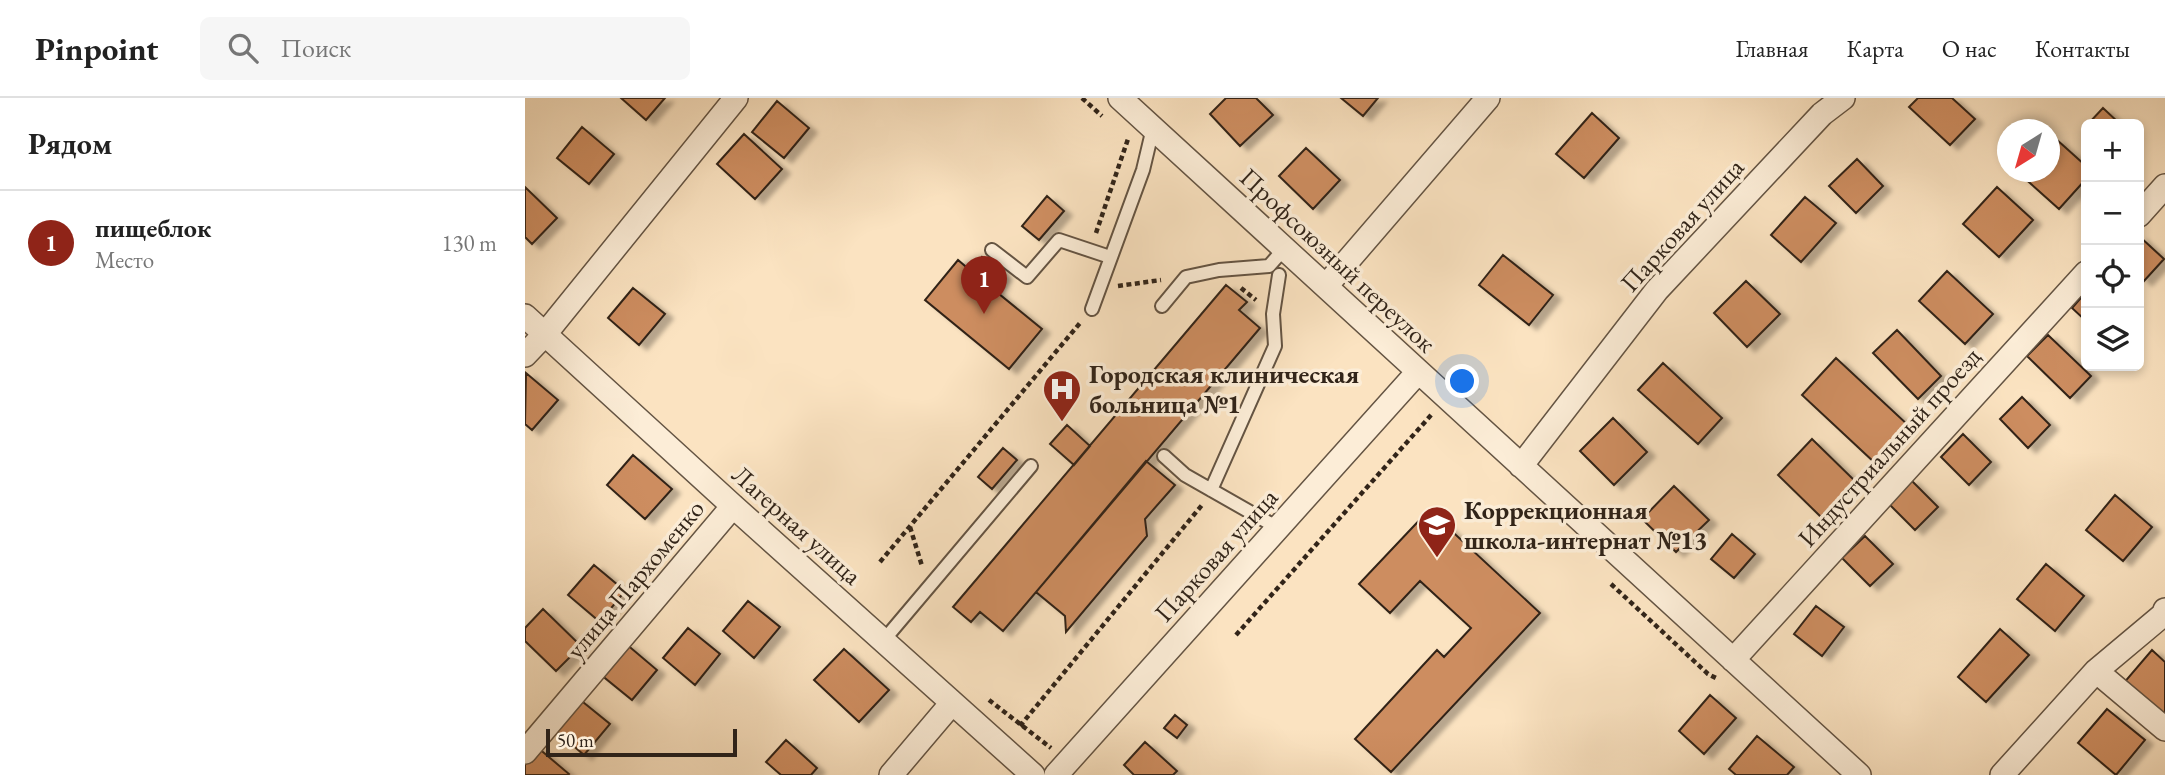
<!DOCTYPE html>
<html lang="ru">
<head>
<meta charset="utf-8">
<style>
	body { margin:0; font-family:"EB Garamond",serif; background:#f6f6f6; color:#222 }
	.controls { position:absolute; right:21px; top:21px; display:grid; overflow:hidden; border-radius:10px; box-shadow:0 4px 10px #0003 }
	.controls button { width:63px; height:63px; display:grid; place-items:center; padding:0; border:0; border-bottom:2px solid #e0e0e0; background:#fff; color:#222; font:35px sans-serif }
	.compass { position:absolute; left:1472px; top:21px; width:63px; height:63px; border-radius:50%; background:#fff; box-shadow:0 4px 10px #0003; rotate:217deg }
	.scale { position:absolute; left:21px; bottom:18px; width:191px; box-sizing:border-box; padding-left:7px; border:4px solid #312419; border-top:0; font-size:19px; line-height:24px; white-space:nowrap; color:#312419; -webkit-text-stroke:5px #fcedd7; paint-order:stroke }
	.you { position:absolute; left:938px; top:284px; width:24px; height:24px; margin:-18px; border:5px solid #fff; border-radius:50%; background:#1a73e8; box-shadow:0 0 0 10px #1a73e833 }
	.badge { display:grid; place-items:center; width:46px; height:46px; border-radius:50%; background:#8f2418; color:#fff; font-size:23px; font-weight:700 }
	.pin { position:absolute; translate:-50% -58px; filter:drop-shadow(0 2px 4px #0008) }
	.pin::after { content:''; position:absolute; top:37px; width:24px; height:21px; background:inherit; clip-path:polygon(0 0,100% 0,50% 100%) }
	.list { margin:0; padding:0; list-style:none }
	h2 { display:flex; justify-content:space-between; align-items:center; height:91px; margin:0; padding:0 28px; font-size:30px }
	h2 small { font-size:23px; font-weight:400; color:#767676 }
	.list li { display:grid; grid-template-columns:46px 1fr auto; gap:21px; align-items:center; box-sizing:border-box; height:105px; padding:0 28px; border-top:2px solid #e0e0e0 }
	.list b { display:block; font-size:26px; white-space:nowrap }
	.list p { margin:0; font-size:23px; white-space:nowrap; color:#767676 }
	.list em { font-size:23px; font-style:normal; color:#767676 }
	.icon { flex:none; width:38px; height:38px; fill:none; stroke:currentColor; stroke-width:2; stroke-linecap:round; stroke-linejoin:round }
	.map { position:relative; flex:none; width:1640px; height:677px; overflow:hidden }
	header { display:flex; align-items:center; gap:42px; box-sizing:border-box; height:98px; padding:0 35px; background:#fff; border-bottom:2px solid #e0e0e0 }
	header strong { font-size:33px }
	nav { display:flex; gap:38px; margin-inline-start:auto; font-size:24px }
	.search { width:490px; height:63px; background:#f6f6f6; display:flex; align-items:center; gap:18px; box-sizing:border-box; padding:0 24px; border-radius:10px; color:#767676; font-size:26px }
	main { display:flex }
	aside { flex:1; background:#fff }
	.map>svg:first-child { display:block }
	.building { fill:#cd8d61; stroke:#312419; stroke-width:2; filter:url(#shadow) }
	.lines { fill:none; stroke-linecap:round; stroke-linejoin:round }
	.lane-casing { stroke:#645443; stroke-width:16 }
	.street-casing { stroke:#645443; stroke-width:26 }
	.path { stroke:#312419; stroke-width:4.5; stroke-dasharray:5 3.5; stroke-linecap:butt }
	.lane { stroke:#fcedd7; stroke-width:12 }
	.street { stroke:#fcedd7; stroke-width:23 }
	.labels { text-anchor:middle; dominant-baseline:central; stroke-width:7; stroke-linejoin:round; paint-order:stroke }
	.street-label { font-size:26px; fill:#312419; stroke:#fcedd7 }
	.poi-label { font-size:26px; font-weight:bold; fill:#312419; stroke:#fcedd7; text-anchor:start }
</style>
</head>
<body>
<header>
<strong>Pinpoint</strong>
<div class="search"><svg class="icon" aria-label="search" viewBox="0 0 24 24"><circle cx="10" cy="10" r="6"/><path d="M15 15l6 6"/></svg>Поиск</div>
<nav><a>Главная</a><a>Карта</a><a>О нас</a><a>Контакты</a></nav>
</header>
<main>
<aside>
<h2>Рядом<small></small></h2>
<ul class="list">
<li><span class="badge">1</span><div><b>пищеблок</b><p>Место</p></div><em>130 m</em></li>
</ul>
</aside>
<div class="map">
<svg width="1640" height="677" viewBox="0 0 1640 677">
	<defs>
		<filter id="shadow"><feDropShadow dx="8" dy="4.5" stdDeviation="2" flood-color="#0004"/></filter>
	</defs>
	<rect width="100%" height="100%" fill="#fbe3c1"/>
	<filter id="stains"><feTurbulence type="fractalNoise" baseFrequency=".00286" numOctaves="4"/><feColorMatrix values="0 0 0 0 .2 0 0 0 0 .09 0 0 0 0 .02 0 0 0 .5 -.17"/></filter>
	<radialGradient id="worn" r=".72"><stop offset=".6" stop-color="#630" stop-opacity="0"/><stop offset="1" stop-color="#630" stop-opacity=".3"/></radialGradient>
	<path class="building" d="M 96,0 L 140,0 L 121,22 Z
		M 701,0 L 731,0 L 748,17 L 715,48 L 685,16 Z
		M 816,0 L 853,0 L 838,18 Z
		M 1393,0 L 1427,0 L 1450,21 L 1425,47 L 1384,9 Z
		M 252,3 L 284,30 L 259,60 L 227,34 Z
		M 1578,10 L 1595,26 L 1563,26 Z
		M 1067,15 L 1094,40 L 1059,80 L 1031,56 Z
		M 57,29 L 89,56 L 64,86 L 32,60 Z
		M 219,36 L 257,71 L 230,101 L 192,66 Z
		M 1531,41 L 1561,68 L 1561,81 L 1534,111 L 1497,78 L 1501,74 L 1524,74 L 1524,48 Z
		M 781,50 L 815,82 L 788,111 L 754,78 Z
		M 1332,61 L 1358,88 L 1331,115 L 1304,88 Z
		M 0,89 L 32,120 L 7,146 L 0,139 Z
		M 1472,89 L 1508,122 L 1474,159 L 1438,126 Z
		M 522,98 L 539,113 L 514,142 L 497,128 Z
		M 1280,99 L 1311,125 L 1276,164 L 1246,137 Z
		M 1614,138 L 1639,161 L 1619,183 L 1614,178 Z
		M 978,157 L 1028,197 L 1004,227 L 954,187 Z
		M 457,159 L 479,177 L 468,191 L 517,231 L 484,271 L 400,202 L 433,162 L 446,173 Z
		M 1422,173 L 1468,216 L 1440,246 L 1394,203 Z
		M 1221,183 L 1255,216 L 1222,249 L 1189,215 Z
		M 701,187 L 722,204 L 714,212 L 735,230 L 478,533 L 455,514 L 446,524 L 428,509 Z
		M 108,190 L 140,216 L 114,247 L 83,220 Z
		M 1561,194 L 1561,223 L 1547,210 Z
		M 1372,232 L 1416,278 L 1393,301 L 1348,255 Z
		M 1523,237 L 1566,278 L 1545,300 L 1502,258 Z
		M 1311,260 L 1384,328 L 1350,365 L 1277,297 Z
		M 1138,265 L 1197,320 L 1173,346 L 1113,292 Z
		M 1,275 L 33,302 L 7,332 L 0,326 Z
		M 1497,299 L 1525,327 L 1503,350 L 1475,321 Z
		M 1088,320 L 1122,354 L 1089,387 L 1055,353 Z
		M 542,327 L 565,348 L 549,367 L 525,346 Z
		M 1438,336 L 1466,364 L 1444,387 L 1416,359 Z
		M 1287,341 L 1330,383 L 1296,419 L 1253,377 Z
		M 478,350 L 492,362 L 467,391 L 453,379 Z
		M 108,357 L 147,391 L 120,421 L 82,387 Z
		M 621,363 L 650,387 L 620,421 L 622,438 L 541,534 L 540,518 L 511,494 Z
		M 1385,381 L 1413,409 L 1390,432 L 1362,404 Z
		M 1149,388 L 1184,422 L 1151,454 L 1117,421 Z
		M 1590,397 L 1627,429 L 1598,463 L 1561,432 Z
		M 904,412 L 1015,515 L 866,674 L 830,641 L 912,552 L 919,559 L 946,530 L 895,483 L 865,515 L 834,486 Z
		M 1207,436 L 1230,456 L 1209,480 L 1186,461 Z
		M 1340,438 L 1368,466 L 1345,488 L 1317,460 Z
		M 1521,466 L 1559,498 L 1530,533 L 1492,501 Z
		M 69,467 L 100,493 L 75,524 L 43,497 Z
		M 223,503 L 255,529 L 229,560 L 198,533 Z
		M 1291,508 L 1319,529 L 1297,558 L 1269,536 Z
		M 18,511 L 56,548 L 31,573 L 0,543 L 0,530 Z
		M 163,530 L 195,556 L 170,587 L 138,560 Z
		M 1475,531 L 1504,557 L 1461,604 L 1433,579 Z
		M 100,545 L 132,572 L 107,602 L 75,576 Z
		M 319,551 L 364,592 L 334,624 L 289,582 Z
		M 1627,552 L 1640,564 L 1640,613 L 1635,618 L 1597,587 Z
		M 1185,597 L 1211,620 L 1179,656 L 1154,633 Z
		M 53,600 L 85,626 L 59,657 L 28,630 Z
		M 1582,611 L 1620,642 L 1591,677 L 1553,645 Z
		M 650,617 L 662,627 L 652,640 L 639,630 Z
		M 1232,638 L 1269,669 L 1262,677 L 1211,677 L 1204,671 Z
		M 261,642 L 292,670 L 286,677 L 256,677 L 241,664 Z
		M 620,644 L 652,673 L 648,677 L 609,677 L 599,667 Z
		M 12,649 L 44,676 L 43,677 L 0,677 L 0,664 Z"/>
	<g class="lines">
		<defs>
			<path id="lane" d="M 467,152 L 502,179 L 534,142 L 585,159
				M 637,208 L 661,179 L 694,172 L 744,168 L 760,150
				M 567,211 L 618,72 L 628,30
				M 639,358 L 660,377 L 753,430
				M 686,392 L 750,248 L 748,216 L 754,177
				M 359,542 L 506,368"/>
			<path id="street" d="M 595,0 L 1334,677
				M 1614,117 L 1640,88
				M 801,188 L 963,0
				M 0,218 L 208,408 L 508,677
				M 0,257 L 20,236 L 211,0
				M 996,368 L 1132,192 L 1297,16 L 1318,0
				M 1208,562 L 1561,175
				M 1571,573 L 1640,631
				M 0,654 L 208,408
				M 366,677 L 427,605
				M 531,677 L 893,274
				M 1477,677 L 1571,573 L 1639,516 L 1640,512"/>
		</defs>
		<use href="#lane" class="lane-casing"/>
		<use href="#street" class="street-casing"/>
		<path class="path" d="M 557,0 L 577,18
			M 571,135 L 603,41
			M 593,188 L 636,182
			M 716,190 L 731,202
			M 385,429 L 397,468
			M 355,464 L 555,225
			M 1086,486 L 1183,576 L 1191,580
			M 711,537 L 907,316
			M 464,602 L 526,650
			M 495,628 L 677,407"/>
		<use href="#lane" class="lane"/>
		<use href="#street" class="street"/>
	</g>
	<defs>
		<symbol id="hospital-pin" viewBox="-11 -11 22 30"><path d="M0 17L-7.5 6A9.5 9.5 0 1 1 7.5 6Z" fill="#8f2418" stroke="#fcedd7"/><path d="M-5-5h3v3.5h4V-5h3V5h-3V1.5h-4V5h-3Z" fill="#fff"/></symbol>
		<symbol id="school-pin" viewBox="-11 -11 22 30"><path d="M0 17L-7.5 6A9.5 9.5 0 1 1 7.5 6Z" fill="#8f2418" stroke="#fcedd7"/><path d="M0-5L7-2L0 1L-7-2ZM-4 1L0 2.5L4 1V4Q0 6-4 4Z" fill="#fff"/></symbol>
	</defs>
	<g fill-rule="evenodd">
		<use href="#hospital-pin" x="515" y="269" width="44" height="60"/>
		<use href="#school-pin" x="890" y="405" width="44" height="60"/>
	</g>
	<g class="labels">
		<g class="street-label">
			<text transform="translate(1157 127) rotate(-48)">Парковая улица</text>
			<text transform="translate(813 162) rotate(43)">Профсоюзный переулок</text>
			<text transform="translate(1364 349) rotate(-48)">Индустриальный проезд</text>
			<text transform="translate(272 427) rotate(42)">Лагерная улица</text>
			<text transform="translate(691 457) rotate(-48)">Парковая улица</text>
			<text transform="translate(110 481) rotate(-50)">улица Пархоменко</text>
		</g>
		<g class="poi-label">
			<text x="564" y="276">Городская клиническая<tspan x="564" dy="30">больница №1</tspan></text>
			<text x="939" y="412">Коррекционная<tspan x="939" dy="30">школа-интернат №13</tspan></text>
		</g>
	</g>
	<rect width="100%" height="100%" filter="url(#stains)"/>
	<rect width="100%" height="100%" fill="url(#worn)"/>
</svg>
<div class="controls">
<button>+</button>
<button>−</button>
<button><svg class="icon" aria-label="locate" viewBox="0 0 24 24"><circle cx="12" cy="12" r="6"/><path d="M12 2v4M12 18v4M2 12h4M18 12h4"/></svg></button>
<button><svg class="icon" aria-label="layers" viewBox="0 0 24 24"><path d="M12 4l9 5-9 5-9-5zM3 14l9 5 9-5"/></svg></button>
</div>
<svg class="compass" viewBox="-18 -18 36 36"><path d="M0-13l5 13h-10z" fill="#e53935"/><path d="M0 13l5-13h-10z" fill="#767676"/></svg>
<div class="scale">50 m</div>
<div class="you"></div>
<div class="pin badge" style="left:459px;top:216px">1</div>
</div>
</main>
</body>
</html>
